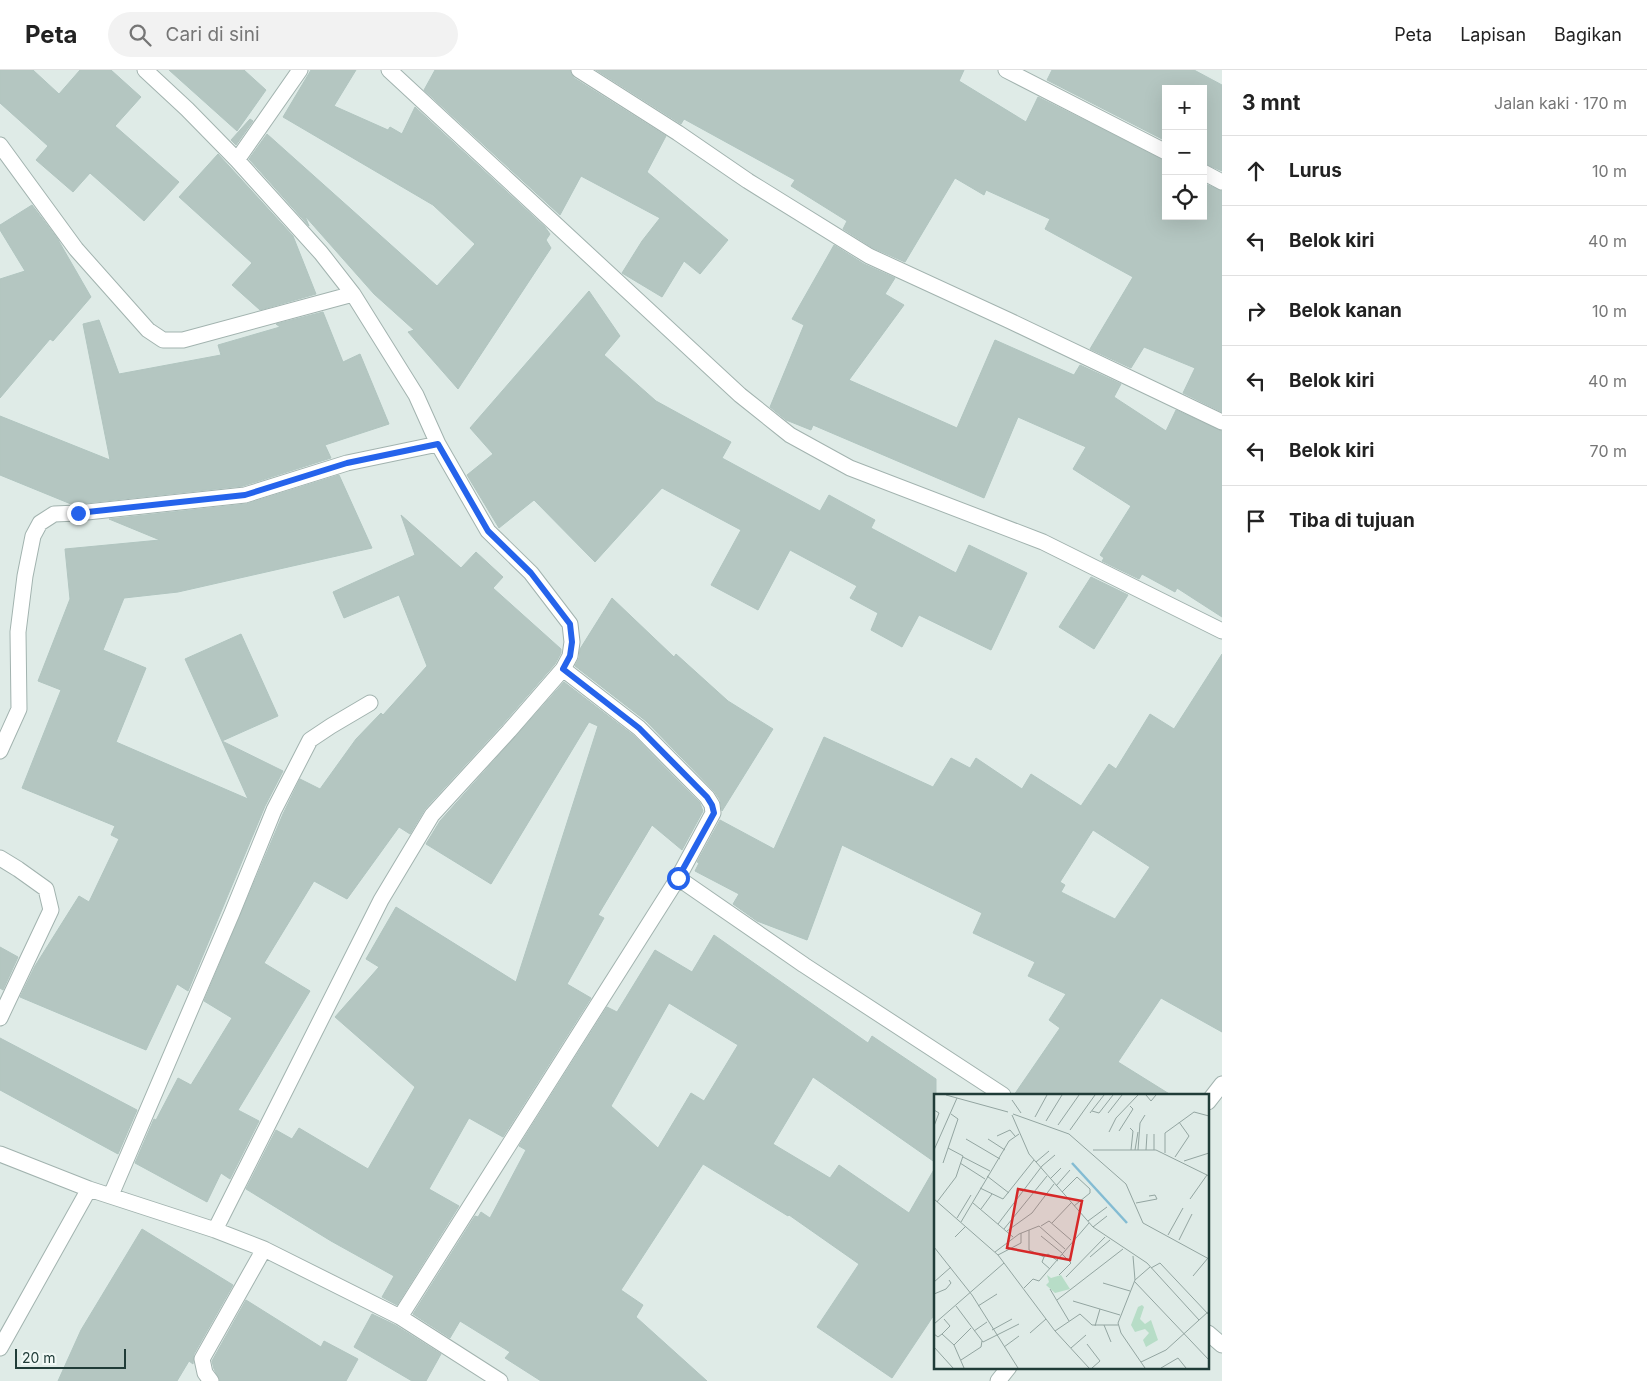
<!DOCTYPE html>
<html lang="id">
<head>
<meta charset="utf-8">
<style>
	body { margin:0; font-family:Inter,sans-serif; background:#f2f2f2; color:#222 }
	.controls { position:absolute; right:15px; top:15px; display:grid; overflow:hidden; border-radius:0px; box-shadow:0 5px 20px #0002 }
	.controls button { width:45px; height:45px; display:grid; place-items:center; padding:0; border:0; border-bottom:1px solid #e0e0e0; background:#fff; color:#222; font:25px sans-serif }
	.scale { position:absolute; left:15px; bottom:12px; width:111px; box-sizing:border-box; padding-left:5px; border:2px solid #203c38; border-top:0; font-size:14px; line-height:18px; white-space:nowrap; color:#203c38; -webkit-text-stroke:4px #f0f8f5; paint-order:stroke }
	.stop { position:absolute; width:15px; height:15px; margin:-11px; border:4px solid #2563eb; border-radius:50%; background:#fff }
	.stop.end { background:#2563eb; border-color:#fff; box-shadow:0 1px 5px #0008 }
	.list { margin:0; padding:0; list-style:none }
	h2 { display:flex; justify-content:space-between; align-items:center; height:65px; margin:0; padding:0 20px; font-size:21px }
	h2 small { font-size:16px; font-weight:400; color:#767676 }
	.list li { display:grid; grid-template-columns:32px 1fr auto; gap:15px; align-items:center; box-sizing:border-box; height:70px; padding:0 20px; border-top:1px solid #e0e0e0 }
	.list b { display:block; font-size:19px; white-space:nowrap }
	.list em { font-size:16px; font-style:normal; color:#767676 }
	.icon { flex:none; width:28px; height:28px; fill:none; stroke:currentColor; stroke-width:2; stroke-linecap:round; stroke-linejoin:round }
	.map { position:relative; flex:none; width:1222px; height:1311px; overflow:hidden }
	header { display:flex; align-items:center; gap:30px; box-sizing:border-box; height:70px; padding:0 25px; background:#fff; border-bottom:1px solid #e0e0e0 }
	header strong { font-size:24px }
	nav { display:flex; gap:28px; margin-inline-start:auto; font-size:18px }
	.search { width:350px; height:45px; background:#f2f2f2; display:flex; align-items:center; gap:12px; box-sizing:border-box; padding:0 18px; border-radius:28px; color:#767676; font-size:19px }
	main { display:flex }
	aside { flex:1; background:#fff }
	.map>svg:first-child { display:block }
	.building { fill:#b4c6c1; stroke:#b1c5c0; fill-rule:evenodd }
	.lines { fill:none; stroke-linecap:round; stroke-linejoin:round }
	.minor-casing { stroke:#a2b3af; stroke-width:17 }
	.minor { stroke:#fff; stroke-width:15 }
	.route { stroke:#2563eb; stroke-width:6 }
	.inset-river { fill:none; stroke:#84bcd3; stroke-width:2.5 }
	.inset-road { fill:none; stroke:#93a5a1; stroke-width:1 }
	.view { fill:#d62828; fill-opacity:0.15; stroke:#d62828; stroke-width:2.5 }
	.inset-edge { fill:none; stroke:#203c38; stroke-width:2.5 }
</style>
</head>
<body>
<header>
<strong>Peta</strong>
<div class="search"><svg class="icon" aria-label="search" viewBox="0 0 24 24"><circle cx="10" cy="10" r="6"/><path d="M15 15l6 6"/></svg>Cari di sini</div>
<nav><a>Peta</a><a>Lapisan</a><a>Bagikan</a></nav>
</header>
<main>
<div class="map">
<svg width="1222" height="1311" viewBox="0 0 1222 1311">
	<rect width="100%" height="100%" fill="#dfebe7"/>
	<path class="building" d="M 0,0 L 33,0 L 59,24 L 80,0 L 111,0 L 141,27 L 115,56 L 179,112 L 144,151 L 90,103 L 73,122 L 36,90 L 48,76 L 0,33 Z
		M 169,0 L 244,0 L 266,20 L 237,61 Z
		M 311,0 L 356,0 L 334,36 L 388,60 L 390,57 L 402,64 L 415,37 L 545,157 L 550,164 L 546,170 L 551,178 L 458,319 L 408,262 L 414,260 L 374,224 L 305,146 L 309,156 L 249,89 L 267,64 L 437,216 L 475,174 L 433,135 L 283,47 Z
		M 435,0 L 570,0 L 574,8 L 666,66 L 647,102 L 728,170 L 700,204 L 684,191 L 662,227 L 622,203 L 642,171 L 660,148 L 581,106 L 560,145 L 424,20 Z
		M 596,0 L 964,0 L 959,11 L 1026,52 L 1038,27 L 1166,91 L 1166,146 L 1203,146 L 1203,113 L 1222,121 L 1222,342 L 1183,323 L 1195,298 L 1144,277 L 1131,298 L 1090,279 L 1133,207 L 1045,159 L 1050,149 L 986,120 L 984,125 L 955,108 L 905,192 L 873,178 L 843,159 L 847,151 L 791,116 L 795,110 L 684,49 L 681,54 Z
		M 1052,0 L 1194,0 L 1222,15 L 1222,101 L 1203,93 L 1203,19 L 1166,19 L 1166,71 L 1047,10 Z
		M 250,49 L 253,51 L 236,75 L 231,70 Z
		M 218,84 L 293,166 L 316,224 L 260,240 L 232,215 L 252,193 L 179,127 Z
		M 32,135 L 57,168 L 91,227 L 53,271 L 50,269 L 0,328 L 0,209 L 25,201 L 0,160 L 0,155 Z
		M 834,175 L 864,194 L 895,208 L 885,224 L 904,235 L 849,310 L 957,358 L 995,270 L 1074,305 L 1080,295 L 1121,314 L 1114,327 L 1166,361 L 1176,340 L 1222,361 L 1222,547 L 1177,518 L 1175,522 L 1142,504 L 1139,509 L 1102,491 L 1104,488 L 1100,485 L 1131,436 L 1073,399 L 1086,377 L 1018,347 L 984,428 L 813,355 L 811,360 L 786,350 L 770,337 L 804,255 L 792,249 Z
		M 589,221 L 620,266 L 604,285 L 656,331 L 731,372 L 722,388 L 820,441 L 829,425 L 875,450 L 871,458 L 956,503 L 969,475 L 1027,503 L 991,580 L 919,545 L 902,577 L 871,560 L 878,543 L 850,528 L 857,516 L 790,480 L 758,540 L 711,515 L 741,460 L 662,418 L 595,492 L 534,430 L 499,458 L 467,405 L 493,384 L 470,358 Z
		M 323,242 L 343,292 L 360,284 L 389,354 L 325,375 L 331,388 L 243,416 L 77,434 L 71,434 L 0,405 L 0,346 L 110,390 L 83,254 L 99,250 L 119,304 L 221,285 L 218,275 L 280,257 L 276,254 Z
		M 339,405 L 372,478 L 178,522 L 124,528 L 103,580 L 146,598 L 116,672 L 248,729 L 185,589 L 241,564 L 278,646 L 222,671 L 283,701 L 265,736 L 188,921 L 177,914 L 146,980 L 20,927 L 35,896 L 79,826 L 89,832 L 119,769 L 111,765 L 115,756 L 22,718 L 61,620 L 38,611 L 70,529 L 65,479 L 160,470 L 109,449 L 246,434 Z
		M 401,445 L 461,498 L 476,482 L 503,507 L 493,518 L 561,579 L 561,583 L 555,594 L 502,655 L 425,739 L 410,764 L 399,757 L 347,829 L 314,811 L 264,893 L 310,921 L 238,1040 L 259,1051 L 230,1109 L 221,1103 L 207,1132 L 135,1093 L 154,1049 L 156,1050 L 178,1008 L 191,1015 L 232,948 L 204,931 L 283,744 L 300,709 L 320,719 L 356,669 L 381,643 L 383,645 L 427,596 L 399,525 L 344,548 L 333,522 L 415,485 Z
		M 1091,507 L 1128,525 L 1094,579 L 1059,557 Z
		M 612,528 L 674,587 L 676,584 L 728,631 L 773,659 L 722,741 L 720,730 L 714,721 L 646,651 L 575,596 L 579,588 L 580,579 Z
		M 1222,584 L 1222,962 L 1161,928 L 1118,992 L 1171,1025 L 1014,1025 L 1060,958 L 1049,950 L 1066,924 L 1028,906 L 1035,892 L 973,863 L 982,843 L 842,775 L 807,870 L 757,851 L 733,834 L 739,824 L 695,801 L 699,793 L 697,792 L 720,750 L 774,779 L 824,667 L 933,717 L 951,688 L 970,698 L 976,688 L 1022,719 L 1031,704 L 1081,736 L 1109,694 L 1116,699 L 1150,644 L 1174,659 ZM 1093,760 L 1150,797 L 1115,849 L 1061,822 L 1065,815 L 1060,812 Z
		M 564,612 L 633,665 L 700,733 L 703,741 L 682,780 L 652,755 L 598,845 L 604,848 L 567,914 L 591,928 L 503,1067 L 469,1048 L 429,1119 L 459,1136 L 397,1235 L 382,1227 L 394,1206 L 331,1171 L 246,1119 L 276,1060 L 292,1069 L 299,1058 L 368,1099 L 415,1017 L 335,947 L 379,897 L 366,889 L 396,837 L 516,912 L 598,656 L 589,652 L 491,814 L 426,774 L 440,751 Z
		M 714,865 L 868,973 L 872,966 L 936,1009 L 936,1093 L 813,1007 L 773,1074 L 830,1108 L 839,1095 L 909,1143 L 936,1096 L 936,1242 L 892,1308 L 817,1257 L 859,1194 L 789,1145 L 788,1146 L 703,1094 L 621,1220 L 643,1235 L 636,1247 L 707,1311 L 541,1311 L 505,1288 L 510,1282 L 460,1251 L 450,1268 L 413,1244 L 475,1146 L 478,1147 L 481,1142 L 490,1148 L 526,1080 L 519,1076 L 607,937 L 617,942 L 655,880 L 692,902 ZM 669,933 L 738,975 L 704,1031 L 691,1023 L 658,1078 L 611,1036 Z
		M 0,877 L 18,887 L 3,920 L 0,918 Z
		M 0,968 L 137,1040 L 118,1084 L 0,1020 Z
		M 142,1159 L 233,1215 L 194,1284 L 193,1294 L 189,1291 L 177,1311 L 58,1311 L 81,1260 Z
		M 246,1230 L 321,1277 L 324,1271 L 358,1289 L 346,1311 L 220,1311 L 214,1299 L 212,1291 Z
		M 372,1244 L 395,1255 L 441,1284 L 426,1311 L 412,1311 L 354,1277 Z"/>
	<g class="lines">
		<defs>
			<path id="minor" d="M 145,0 L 187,39 L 237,90 L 321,183 L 353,224 L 416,325 L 438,374 L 488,461 L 531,503 L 570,554 L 572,572 L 570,586 L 563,599 L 509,661 L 432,745 L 381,830 L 215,1160
				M 389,0 L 740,325 L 790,365 L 850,398 L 1043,472 L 1222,561
				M 579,0 L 678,63 L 748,111 L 869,186 L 1008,250 L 1222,352
				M 1006,0 L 1166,82
				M 0,75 L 76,179 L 148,260 L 163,270 L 183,270 L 353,224
				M 237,90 L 300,0
				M 1203,102 L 1222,112
				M 0,681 L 19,639 L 18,562 L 25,506 L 33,466 L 40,453 L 54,444 L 78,443 L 245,425 L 347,393 L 438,374
				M 0,788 L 18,799 L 46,819 L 51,840 L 0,948
				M 678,808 L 804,895 L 1003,1025
				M 1208,1032 L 1222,1014
				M 0,1084 L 89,1119 L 215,1160 L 264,1179 L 400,1247 L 500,1311
				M 111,1125 L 232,843 L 274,740 L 310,670 L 331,656 L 370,633
				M 400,1247 L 678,808 L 713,743 L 712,735 L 707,727 L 639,658 L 563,599
				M 1208,1263 L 1222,1275
				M 0,1278 L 89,1119
				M 211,1311 L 205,1303 L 202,1289 L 264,1179
				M 998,1311 L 1009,1297"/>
		</defs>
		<use href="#minor" class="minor-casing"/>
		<use href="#minor" class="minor"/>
	</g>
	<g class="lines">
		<path class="route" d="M 78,443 L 245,425 L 347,393 L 438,374 L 488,461 L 531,503 L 570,554 L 572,572 L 570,586 L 563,599 L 639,658 L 707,727 L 712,735 L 714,743 L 678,808"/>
	</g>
	<g transform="translate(934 1024)">
		<rect width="275" height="275" fill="#dfebe7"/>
		<path d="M 113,181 L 117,184 L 127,181 L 136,195 L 121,199 L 112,191 L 115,188 ZM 208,211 L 210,213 L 206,225 L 211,230 L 217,226 L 224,246 L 212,253 L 209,246 L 215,239 L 211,235 L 201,238 L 197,231 L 204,213 Z" fill="#b7ddc7"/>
		<path class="inset-river" d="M 138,69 L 193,129"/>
		<path class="inset-road" d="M 12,1 L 74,18M 212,1 L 217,7 L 222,1M 78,6 L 87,19M 0,16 L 5,19 L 0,32M 158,17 L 165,19 L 179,1M 156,19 L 170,1M 174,19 L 188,1M 79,20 L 135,40 L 192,90 L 209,129 L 275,165M 78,21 L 95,60 L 159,133 L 213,169 L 265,226M 101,23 L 113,1M 112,27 L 128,1M 124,31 L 145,1M 196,34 L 199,37 L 197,56M 136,36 L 161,1M 185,37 L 199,15 L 196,12M 175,38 L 182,24 L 204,1M 63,42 L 76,36 L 81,42M 32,45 L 66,65M 54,45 L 71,56M 0,56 L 23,4M 159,56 L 222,56 L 275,82M 201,56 L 204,38M 204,56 L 206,29 L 211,21M 212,56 L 213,40M 220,56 L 220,40M 231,59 L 231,39 L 260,18 L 275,22M 29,63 L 56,77M 241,63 L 255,42 L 245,28M 250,67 L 275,59M 102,68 L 115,57M 9,69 L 24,25 L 17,20M 26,69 L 51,85M 53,82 L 75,99M 116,85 L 127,74M 122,92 L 136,76M 46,94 L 69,105 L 100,66M 128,98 L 143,83 L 156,95 L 156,99 L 140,112M 0,105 L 64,161 L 121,237 L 155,274M 256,105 L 273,81M 3,108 L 22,83 L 29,62 L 14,54M 39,109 L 79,143M 202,109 L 223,105 L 221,101 L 215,102M 47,115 L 58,100M 23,124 L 37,101M 154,127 L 173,113M 27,128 L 75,47 L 85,40M 118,129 L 137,109M 64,130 L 108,72 L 121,61M 107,132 L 115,127 L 137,146M 159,133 L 173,122M 70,135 L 113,82M 95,136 L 95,156 L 110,163M 73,137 L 98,119 L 120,90M 234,141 L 249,114M 107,142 L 128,159M 21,143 L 32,132M 245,146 L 258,120M 0,153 L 38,201 L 84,274M 61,158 L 85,140 L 105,132 L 131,155M 64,161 L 87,149 L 87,139M 199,162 L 201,186M 110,163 L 114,160 L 124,167M 110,163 L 108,168 L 116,175M 156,163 L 176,146M 217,174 L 226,169 L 275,221M 125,181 L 137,169 L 128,160M 259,182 L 274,164M 132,183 L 171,143M 200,187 L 275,266M 0,188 L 17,173M 169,189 L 196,197M 90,194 L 99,185 L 105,187 L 155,129M 116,195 L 135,227M 0,200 L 12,195 L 17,189 L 15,186M 123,206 L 189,155M 139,207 L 186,221M 22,212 L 49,248 L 85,230M 44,212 L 63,200M 146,220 L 158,231 L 184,231M 0,230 L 70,169M 170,231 L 177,248M 161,232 L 166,215M 58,236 L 78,225M 40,237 L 53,228M 121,237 L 146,220M 96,239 L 112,225M 0,240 L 4,243 L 8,240 L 20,251 L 30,274M 8,240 L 16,232 L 10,225M 153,250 L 166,267 L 158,274M 20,251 L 37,234M 0,253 L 19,274M 70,253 L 85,242M 137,254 L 152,241M 27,266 L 47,253 L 48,247M 207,268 L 232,256 L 275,217M 211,274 L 187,239 L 184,229 L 201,186 L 216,173M 227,274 L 244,264 L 252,274"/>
		<path class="view" d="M 84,95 L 148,107 L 136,166 L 73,154 Z"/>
		<rect width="275" height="275" class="inset-edge"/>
	</g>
</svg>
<div class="controls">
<button>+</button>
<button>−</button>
<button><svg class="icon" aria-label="locate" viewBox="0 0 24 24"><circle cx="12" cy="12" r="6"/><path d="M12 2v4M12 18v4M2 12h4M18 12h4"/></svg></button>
</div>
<div class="scale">20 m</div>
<div class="stop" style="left:678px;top:808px"></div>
<div class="stop end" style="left:78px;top:443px"></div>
</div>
<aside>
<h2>3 mnt<small>Jalan kaki · 170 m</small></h2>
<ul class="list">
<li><svg class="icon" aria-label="ahead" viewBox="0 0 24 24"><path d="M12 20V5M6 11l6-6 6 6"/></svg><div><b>Lurus</b></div><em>10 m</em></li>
<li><svg class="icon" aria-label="left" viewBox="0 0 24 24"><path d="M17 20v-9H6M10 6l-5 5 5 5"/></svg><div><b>Belok kiri</b></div><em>40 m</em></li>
<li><svg class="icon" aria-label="right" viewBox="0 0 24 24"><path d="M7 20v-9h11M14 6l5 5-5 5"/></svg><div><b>Belok kanan</b></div><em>10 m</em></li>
<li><svg class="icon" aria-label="left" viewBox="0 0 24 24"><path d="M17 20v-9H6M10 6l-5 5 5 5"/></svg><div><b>Belok kiri</b></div><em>40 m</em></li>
<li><svg class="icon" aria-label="left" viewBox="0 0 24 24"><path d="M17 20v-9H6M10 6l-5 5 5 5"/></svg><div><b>Belok kiri</b></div><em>70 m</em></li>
<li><svg class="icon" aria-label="arrive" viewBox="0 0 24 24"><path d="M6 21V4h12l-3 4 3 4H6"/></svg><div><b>Tiba di tujuan</b></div></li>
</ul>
</aside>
</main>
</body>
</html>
